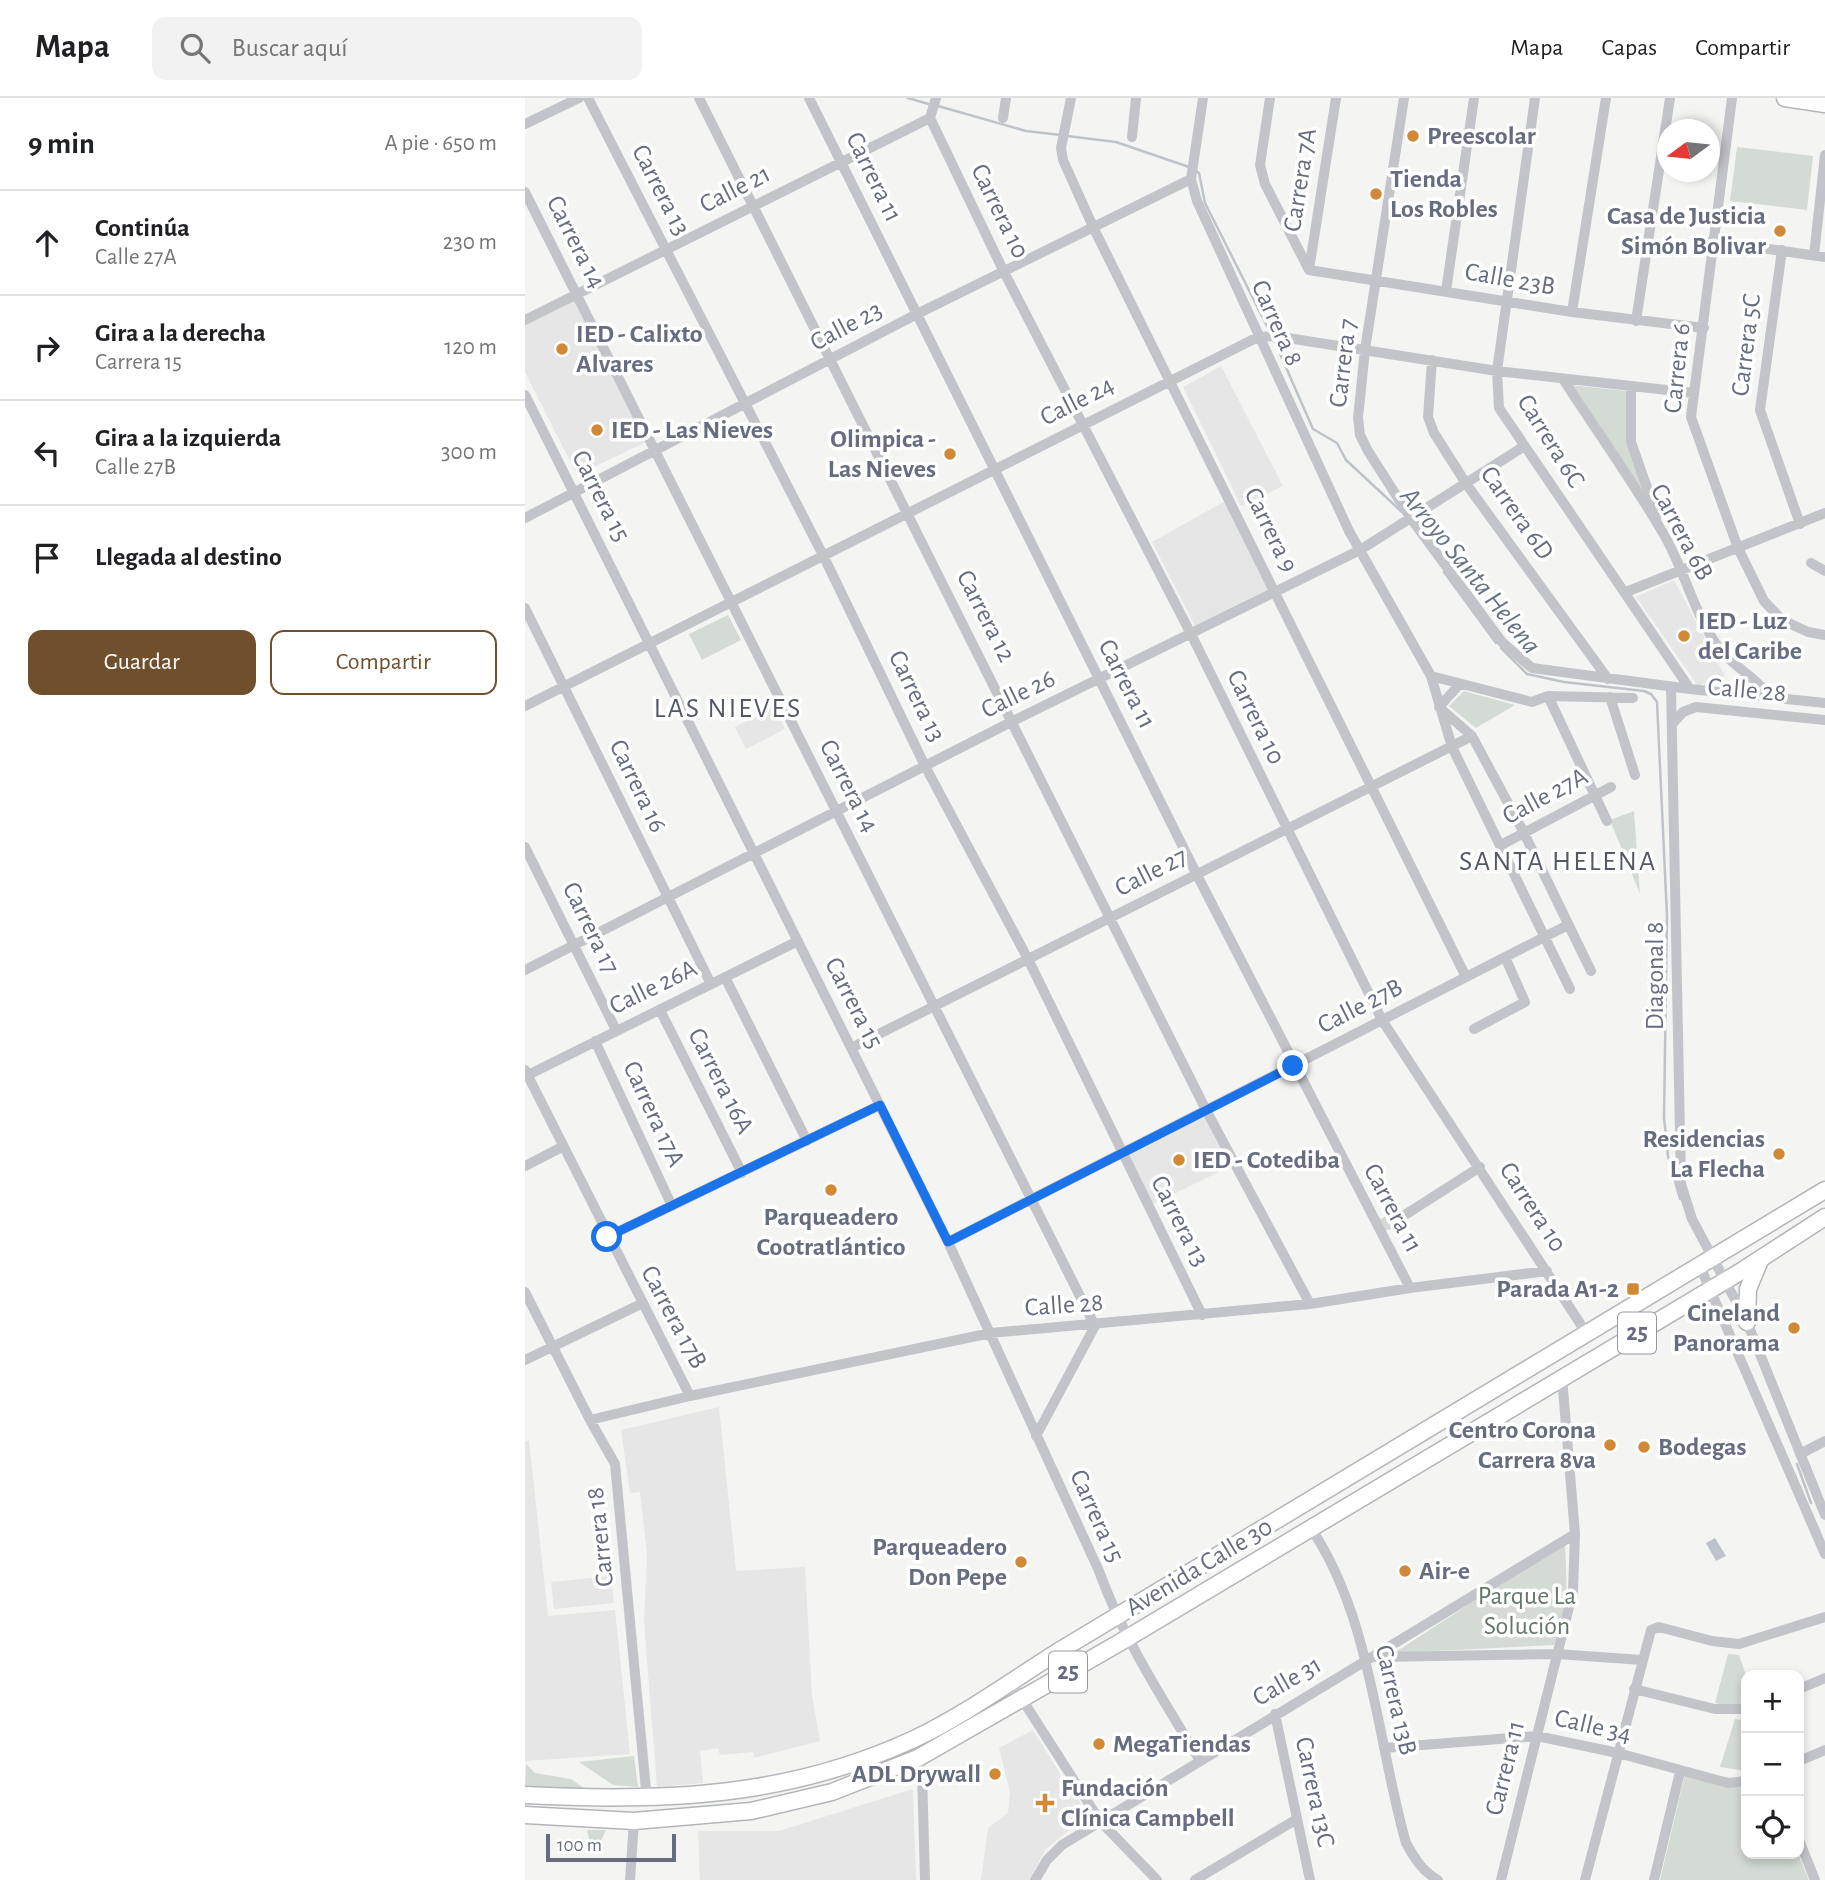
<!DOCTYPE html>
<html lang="es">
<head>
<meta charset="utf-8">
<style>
	body { margin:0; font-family:"Alegreya Sans",sans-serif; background:#f2f2f2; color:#202124 }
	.controls { position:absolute; right:21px; bottom:21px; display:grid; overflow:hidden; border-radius:14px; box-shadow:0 4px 10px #0003 }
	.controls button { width:63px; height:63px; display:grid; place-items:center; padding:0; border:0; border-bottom:2px solid #e0e0e0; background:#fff; color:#202124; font:35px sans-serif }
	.compass { position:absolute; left:1132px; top:21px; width:63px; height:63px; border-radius:50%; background:#fff; box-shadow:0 4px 10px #0003; rotate:255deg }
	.scale { position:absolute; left:21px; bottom:18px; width:130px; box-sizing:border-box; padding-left:7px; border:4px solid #676d80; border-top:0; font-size:19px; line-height:24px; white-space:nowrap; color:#676d80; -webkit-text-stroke:5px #fff; paint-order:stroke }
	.stop { position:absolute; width:21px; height:21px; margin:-16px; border:5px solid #1a73e8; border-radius:50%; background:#fff }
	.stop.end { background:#1a73e8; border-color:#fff; box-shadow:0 2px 7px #0008 }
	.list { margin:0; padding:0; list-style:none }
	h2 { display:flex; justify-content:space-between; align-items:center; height:91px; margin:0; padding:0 28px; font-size:30px }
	h2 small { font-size:23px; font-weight:400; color:#757577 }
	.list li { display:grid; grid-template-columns:46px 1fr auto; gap:21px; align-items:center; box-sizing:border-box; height:105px; padding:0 28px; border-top:2px solid #e0e0e0 }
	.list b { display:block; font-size:26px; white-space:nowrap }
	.list p { margin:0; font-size:23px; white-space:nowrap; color:#757577 }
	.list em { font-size:23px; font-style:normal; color:#757577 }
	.actions { display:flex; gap:14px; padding:21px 28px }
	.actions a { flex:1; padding:16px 0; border:2px solid #70502c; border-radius:14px; text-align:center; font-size:24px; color:#70502c }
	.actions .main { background:#70502c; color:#fff }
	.icon { flex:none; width:38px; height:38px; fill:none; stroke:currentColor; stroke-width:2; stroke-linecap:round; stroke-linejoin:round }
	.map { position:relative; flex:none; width:1300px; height:1782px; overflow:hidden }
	header { display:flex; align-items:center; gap:42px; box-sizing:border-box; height:98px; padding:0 35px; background:#fff; border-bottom:2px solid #e0e0e0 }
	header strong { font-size:33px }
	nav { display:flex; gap:38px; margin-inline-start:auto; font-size:24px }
	.search { width:490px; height:63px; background:#f2f2f2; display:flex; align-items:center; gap:18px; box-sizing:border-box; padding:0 24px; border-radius:14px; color:#757577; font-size:26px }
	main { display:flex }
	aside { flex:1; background:#fff }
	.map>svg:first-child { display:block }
	.built { fill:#e5e6e5 }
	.green { fill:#d4dbd4 }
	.water { fill:#bec3ca }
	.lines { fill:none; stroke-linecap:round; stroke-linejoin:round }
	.stream { stroke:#bec3ca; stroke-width:2.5 }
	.highway-casing { stroke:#b3b5b9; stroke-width:19 }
	.minor { stroke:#c3c4c9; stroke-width:10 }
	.highway { stroke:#fff; stroke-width:16 }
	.route { stroke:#1a73e8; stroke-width:9 }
	.poi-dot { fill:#d28935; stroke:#fff; stroke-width:2.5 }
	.labels { text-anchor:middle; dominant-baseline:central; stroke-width:7; stroke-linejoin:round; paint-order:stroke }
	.shield { fill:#fff; stroke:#9599a6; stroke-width:2 }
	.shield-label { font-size:24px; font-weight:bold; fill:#676d80 }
	.poi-label { font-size:26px; font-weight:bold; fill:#676d80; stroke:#fff; text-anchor:start }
	.street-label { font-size:26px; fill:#676d80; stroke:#fff }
	.park-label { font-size:26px; fill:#657867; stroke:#fff }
	.water-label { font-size:28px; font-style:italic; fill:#687484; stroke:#fff }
	.neighbourhood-label { font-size:28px; letter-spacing:2px; fill:#545966; stroke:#fff }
</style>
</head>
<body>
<header>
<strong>Mapa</strong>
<div class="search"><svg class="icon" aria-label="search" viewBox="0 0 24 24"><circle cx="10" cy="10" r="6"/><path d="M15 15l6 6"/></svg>Buscar aquí</div>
<nav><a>Mapa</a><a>Capas</a><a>Compartir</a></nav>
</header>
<main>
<aside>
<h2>9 min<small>A pie · 650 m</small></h2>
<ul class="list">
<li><svg class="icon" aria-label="ahead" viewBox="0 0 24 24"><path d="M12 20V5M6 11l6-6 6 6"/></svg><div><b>Continúa</b><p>Calle 27A</p></div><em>230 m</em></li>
<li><svg class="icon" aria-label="right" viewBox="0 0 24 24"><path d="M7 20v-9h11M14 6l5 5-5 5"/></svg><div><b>Gira a la derecha</b><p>Carrera 15</p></div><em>120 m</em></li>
<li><svg class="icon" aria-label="left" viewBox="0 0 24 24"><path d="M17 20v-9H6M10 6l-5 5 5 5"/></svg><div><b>Gira a la izquierda</b><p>Calle 27B</p></div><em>300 m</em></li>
<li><svg class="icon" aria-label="arrive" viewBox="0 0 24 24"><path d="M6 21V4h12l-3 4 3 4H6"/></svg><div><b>Llegada al destino</b></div></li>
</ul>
<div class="actions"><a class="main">Guardar</a><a>Compartir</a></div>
</aside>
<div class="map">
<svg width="1300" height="1782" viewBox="0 0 1300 1782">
	<rect width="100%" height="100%" fill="#f4f5f2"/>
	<path class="built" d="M 51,202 L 121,344 L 52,377 L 0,274 L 0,228 Z
		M 696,268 L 758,388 L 716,408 L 658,289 Z
		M 702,402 L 744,491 L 670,528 L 627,444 Z
		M 1149,482 L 1200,578 L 1173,588 L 1111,499 Z
		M 245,600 L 253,616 L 259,614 L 262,620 L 256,623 L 260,631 L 221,651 L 210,629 L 236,616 L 232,607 Z
		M 679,1017 L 706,1068 L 628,1106 L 603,1057 Z
		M 194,1309 L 211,1473 L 280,1469 L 287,1598 L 295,1643 L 229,1660 L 228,1654 L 195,1657 L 193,1650 L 175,1653 L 178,1685 L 132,1689 L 119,1524 L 122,1456 L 115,1394 L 105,1395 L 96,1332 Z
		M 4,1342 L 23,1518 L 90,1512 L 105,1656 L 0,1663 L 0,1344 Z
		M 86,1478 L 89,1505 L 29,1511 L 26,1484 Z
		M 508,1632 L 534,1674 L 538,1690 L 545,1689 L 563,1717 L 521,1751 L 504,1782 L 456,1782 L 463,1730 L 483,1715 L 485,1694 L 474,1650 Z
		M 388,1691 L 391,1782 L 175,1782 L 173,1733 L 254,1733 Z"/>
	<path class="green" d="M 1212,49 L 1288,58 L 1282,112 L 1205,103 Z
		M 1045,287 L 1102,293 L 1102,329 L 1123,402 Z
		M 203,517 L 216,542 L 177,562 L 164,536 Z
		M 939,593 L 990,607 L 951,630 L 924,608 Z
		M 1109,713 L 1115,796 L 1085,722 Z
		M 868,1114 L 877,1130 L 860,1132 L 854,1122 Z
		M 1040,1444 L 1042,1499 L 1029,1547 L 869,1555 Z
		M 1203,1556 L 1214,1557 L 1221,1577 L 1221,1605 L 1201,1608 L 1190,1605 Z
		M 1210,1621 L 1217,1622 L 1221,1634 L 1221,1673 L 1195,1669 Z
		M 109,1658 L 113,1689 L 88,1687 L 54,1664 Z
		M 1,1666 L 10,1675 L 46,1681 L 63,1693 L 0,1689 Z
		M 1161,1672 L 1221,1683 L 1221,1756 L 1273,1756 L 1284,1782 L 1135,1782 Z
		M 62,1732 L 81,1732 L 75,1745 L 65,1745 Z"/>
	<path class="water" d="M 1190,1440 L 1201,1458 L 1191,1463 L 1181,1445 Z"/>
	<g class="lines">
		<path class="stream" d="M 383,0 L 407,7
			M 413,8 L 501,33 L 536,37
			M 542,38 L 591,44 L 664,69
			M 670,72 L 674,75 L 680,105 L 746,236
			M 749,242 L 788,331 L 812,345 L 821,362 L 877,414
			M 919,474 L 971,545
			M 976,550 L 1002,576 L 1039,584 L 1119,593 L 1126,596 L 1132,604 L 1142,818 L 1139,1020 L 1143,1058 L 1155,1101
			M 1272,1366 L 1286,1405"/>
		<defs>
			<path id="highway" d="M 1260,0 L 1300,6
				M 1222,1224 L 1223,1191 L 1236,1160
				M 0,1697 C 137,1704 262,1700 389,1641 C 440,1617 486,1583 534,1553 L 1300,1092
				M 0,1717 L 109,1723 L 226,1713 L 307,1694 L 393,1660 L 594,1545 L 1215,1174 L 1300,1119"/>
		</defs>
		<use href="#highway" class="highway-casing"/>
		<path class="minor" d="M 63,0 L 298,457 L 400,668 L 503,861 L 677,1217
			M 174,0 L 681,1012 L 785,1206
			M 284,0 L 672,777 L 885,1190
			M 411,0 L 405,20 L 479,174 L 666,536 L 857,922 L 1062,1236
			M 546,0 L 536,50 L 538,62 L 569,131 L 941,879
			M 678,0 L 666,81 L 672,103 L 824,433 L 906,578 L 927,649 L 1045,891
			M 745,0 L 735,67 L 740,86 L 784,172
			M 879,0 L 840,252 L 833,320 L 835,337 L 843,353 L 887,422 L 977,544 L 1007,570 L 1165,591 L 1300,605
			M 1010,0 L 972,273 L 974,310 L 1165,591
			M 1207,0 L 1166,319 L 1213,450 L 1239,503 L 1257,522 L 1283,534 L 1300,537
			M 478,20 L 481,0
			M 0,26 L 54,0
			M 607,39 L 611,0
			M 0,94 L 570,1228 L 511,1338
			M 1187,143 L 1300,159
			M 1257,152 L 1235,312 L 1275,426
			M 1289,157 L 1300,57
			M 784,172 L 1047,214 L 1179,230
			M 784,172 L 811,0
			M 921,193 L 949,0
			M 1047,214 L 1081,0
			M 0,222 L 405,20
			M 1111,223 L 1145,0
			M 907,262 L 903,319 L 909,335 L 942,387 L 1083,581
			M 1038,281 C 1071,332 1107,382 1138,435 C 1160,472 1168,515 1194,550 C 1206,567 1237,583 1243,599
			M 1106,289 L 1106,344 L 1132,418
			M 0,297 L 423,1144 L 574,1473 C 598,1540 637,1600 674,1661
			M 0,420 L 392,216 L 666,81
			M 1286,465 L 1300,473
			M 1101,494 L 1300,415
			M 0,510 L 186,886
			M 906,578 L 1007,604 L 1023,598 L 1108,600
			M 1146,589 L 1156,1086 L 1167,1121 L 1222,1224 L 1300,1417
			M 1023,598 L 1082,723
			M 1085,599 L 1110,677
			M 0,608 L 733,239 L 750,238 L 972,273 L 1169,295
			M 914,609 L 934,587
			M 916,611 L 947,638 L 998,733 L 1066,873
			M 1147,626 L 1158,614 L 1171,609 L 1300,622
			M 976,747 L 1086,689
			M 0,749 L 91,932
			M 0,872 L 488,623 L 835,452 L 998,349
			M 200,879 L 282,1043
			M 135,912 L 217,1075
			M 949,931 L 1000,904 L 980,859
			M 70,943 L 147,1108
			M 326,950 L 947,638
			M 0,972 L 165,1298
			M 3,977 L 273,843
			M 0,1068 L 37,1049
			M 875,1120 L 955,1069
			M 82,1139 L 355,1007
			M 423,1144 L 1043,827
			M 1174,1166 L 1300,1456
			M 0,1194 L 65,1322 L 90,1366 L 122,1702
			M 0,1262 L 116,1206
			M 65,1322 L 165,1298 L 466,1235 L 785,1206 L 885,1190 L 1022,1173
			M 1275,1356 L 1300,1343
			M 785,1429 C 846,1517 852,1644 881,1745 C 890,1761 897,1773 913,1782
			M 851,1559 L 1032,1556 L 1117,1562
			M 486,1584 L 575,1723 L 632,1782
			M 1109,1591 L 1190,1611 L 1221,1611
			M 1274,1591 L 1300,1580
			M 750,1616 L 785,1782
			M 859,1650 L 1012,1638 L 1093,1655 L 1203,1685 L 1221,1683
			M 393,1660 L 397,1674 L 400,1782
			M 1274,1663 L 1300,1652
			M 1274,1742 L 1290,1782
			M 105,1782 L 109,1723
			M 510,1782 L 522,1762 L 537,1747 L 1050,1436
			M 670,1782 L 772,1721
			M 976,1782 L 1048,1493 L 1050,1436 L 1037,1279
			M 1060,1782 L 1126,1532 L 1134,1529 L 1187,1543 L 1214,1546 L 1300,1519
			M 1129,1782 L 1155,1674"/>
		<use href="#highway" class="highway"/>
	</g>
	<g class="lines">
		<path class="route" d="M 82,1139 L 355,1007 L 423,1144 L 768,968"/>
	</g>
	<g class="poi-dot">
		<circle cx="888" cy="38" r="7"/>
		<circle cx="851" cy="96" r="7"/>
		<circle cx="1255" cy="133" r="7"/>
		<circle cx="37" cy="251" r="7"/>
		<circle cx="72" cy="332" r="7"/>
		<circle cx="425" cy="356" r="7"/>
		<circle cx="1159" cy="538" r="7"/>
		<circle cx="1254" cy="1056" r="7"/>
		<circle cx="654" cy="1062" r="7"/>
		<circle cx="306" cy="1092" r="7"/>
		<rect x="1101" y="1184" width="14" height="14" rx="3.5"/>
		<circle cx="1269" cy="1230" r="7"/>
		<circle cx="1085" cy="1347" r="7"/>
		<circle cx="1119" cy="1349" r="7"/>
		<circle cx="496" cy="1464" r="7"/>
		<circle cx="880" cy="1473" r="7"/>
		<circle cx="574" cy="1646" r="7"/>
		<circle cx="470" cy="1676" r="7"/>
		<path d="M516.5 1694.5h7v7h7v7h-7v7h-7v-7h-7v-7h7z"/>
	</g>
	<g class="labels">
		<g class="shield">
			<rect x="1093" y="1214.5" width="38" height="41" rx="5"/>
			<rect x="524" y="1553.5" width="38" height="41" rx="5"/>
		</g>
		<g class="shield-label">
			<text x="1112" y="1235">25</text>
			<text x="543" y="1574">25</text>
		</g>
		<g class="poi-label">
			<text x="902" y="38">Preescolar</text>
			<text x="865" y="81">Tienda<tspan x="865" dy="30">Los Robles</tspan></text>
			<text x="1241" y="118" text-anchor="end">Casa de Justicia<tspan x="1241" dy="30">Simón Bolivar</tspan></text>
			<text x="51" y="236">IED - Calixto<tspan x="51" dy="30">Alvares</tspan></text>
			<text x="86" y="332">IED - Las Nieves</text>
			<text x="411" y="341" text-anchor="end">Olimpica -<tspan x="411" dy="30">Las Nieves</tspan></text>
			<text x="1173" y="523">IED - Luz<tspan x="1173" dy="30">del Caribe</tspan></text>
			<text x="1240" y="1041" text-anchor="end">Residencias<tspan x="1240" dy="30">La Flecha</tspan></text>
			<text x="668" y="1062">IED - Cotediba</text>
			<text x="306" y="1119" text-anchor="middle">Parqueadero<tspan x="306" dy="30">Cootratlántico</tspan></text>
			<text x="1094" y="1191" text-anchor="end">Parada A1-2</text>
			<text x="1255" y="1215" text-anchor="end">Cineland<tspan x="1255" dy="30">Panorama</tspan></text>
			<text x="1071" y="1332" text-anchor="end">Centro Corona<tspan x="1071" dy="30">Carrera 8va</tspan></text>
			<text x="1133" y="1349">Bodegas</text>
			<text x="482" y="1449" text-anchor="end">Parqueadero<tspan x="482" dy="30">Don Pepe</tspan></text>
			<text x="894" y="1473">Air-e</text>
			<text x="588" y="1646">MegaTiendas</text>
			<text x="456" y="1676" text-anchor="end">ADL Drywall</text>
			<text x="536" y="1690">Fundación<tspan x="536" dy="30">Clínica Campbell</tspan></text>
		</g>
		<g class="street-label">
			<text transform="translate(349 79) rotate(64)">Carrera 11</text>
			<text transform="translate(775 82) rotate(-81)">Carrera 7A</text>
			<text transform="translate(210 91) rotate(-27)">Calle 21</text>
			<text transform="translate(136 92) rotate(63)">Carrera 13</text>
			<text transform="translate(475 113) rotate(64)">Carrera 10</text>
			<text transform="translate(51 144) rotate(63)">Carrera 14</text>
			<text transform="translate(985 181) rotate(10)">Calle 23B</text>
			<text transform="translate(752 225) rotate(66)">Carrera 8</text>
			<text transform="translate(321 228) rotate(-28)">Calle 23</text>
			<text transform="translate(1221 247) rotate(-83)">Carrera 5C</text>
			<text transform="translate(818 265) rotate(-83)">Carrera 7</text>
			<text transform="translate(1152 270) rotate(-84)">Carrera 6</text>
			<text transform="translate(552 303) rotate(-27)">Calle 24</text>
			<text transform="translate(1026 343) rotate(58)">Carrera 6C</text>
			<text transform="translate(76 398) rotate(63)">Carrera 15</text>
			<text transform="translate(992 415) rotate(55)">Carrera 6D</text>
			<text transform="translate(746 432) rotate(64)">Carrera 9</text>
			<text transform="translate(1157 434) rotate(62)">Carrera 6B</text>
			<text transform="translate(461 518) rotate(63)">Carrera 12</text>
			<text transform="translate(602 586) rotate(63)">Carrera 11</text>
			<text transform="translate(1222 592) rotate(5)">Calle 28</text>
			<text transform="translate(493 596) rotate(-26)">Calle 26</text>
			<text transform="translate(392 598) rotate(64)">Carrera 13</text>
			<text transform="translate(731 619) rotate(64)">Carrera 10</text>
			<text transform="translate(113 688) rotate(64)">Carrera 16</text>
			<text transform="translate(324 688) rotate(63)">Carrera 14</text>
			<text transform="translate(1020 698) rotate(-28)">Calle 27A</text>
			<text transform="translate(626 774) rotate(-27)">Calle 27</text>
			<text transform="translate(66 830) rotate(64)">Carrera 17</text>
			<text transform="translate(1130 878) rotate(-90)">Diagonal 8</text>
			<text transform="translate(128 889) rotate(-26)">Calle 26A</text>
			<text transform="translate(329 905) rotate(63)">Carrera 15</text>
			<text transform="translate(835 908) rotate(-27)">Calle 27B</text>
			<text transform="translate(196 983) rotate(63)">Carrera 16A</text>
			<text transform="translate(129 1016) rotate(65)">Carrera 17A</text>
			<text transform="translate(1008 1109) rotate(57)">Carrera 10</text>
			<text transform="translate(868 1110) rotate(62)">Carrera 11</text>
			<text transform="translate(655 1123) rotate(63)">Carrera 13</text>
			<text transform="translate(539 1207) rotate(-4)">Calle 28</text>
			<text transform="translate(149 1219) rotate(62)">Carrera 17B</text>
			<text transform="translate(572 1418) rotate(66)">Carrera 15</text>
			<text transform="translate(75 1439) rotate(-96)">Carrera 18</text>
			<text transform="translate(674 1469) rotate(-31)">Avenida Calle 30</text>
			<text transform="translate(762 1583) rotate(-30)">Calle 31</text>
			<text transform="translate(871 1602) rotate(77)">Carrera 13B</text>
			<text transform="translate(1068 1628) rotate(13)">Calle 34</text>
			<text transform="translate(980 1670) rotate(-76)">Carrera 11</text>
			<text transform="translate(790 1694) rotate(78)">Carrera 13C</text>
		</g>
		<g class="park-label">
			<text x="1002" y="1498">Parque La<tspan x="1002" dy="30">Solución</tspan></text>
		</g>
		<g class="water-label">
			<text transform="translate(945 473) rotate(51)">Arroyo Santa Helena</text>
		</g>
		<g class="neighbourhood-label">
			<text x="203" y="611">LAS NIEVES</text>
			<text x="1033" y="764">SANTA HELENA</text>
		</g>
	</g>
</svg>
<div class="controls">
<button>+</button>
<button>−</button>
<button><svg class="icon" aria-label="locate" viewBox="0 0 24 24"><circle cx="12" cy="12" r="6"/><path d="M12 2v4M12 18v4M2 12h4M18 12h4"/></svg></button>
</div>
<svg class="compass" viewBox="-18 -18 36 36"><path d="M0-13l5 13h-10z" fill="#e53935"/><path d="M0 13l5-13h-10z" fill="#757577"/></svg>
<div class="scale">100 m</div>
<div class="stop" style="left:82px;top:1139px"></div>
<div class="stop end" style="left:768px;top:968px"></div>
</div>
</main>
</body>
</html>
